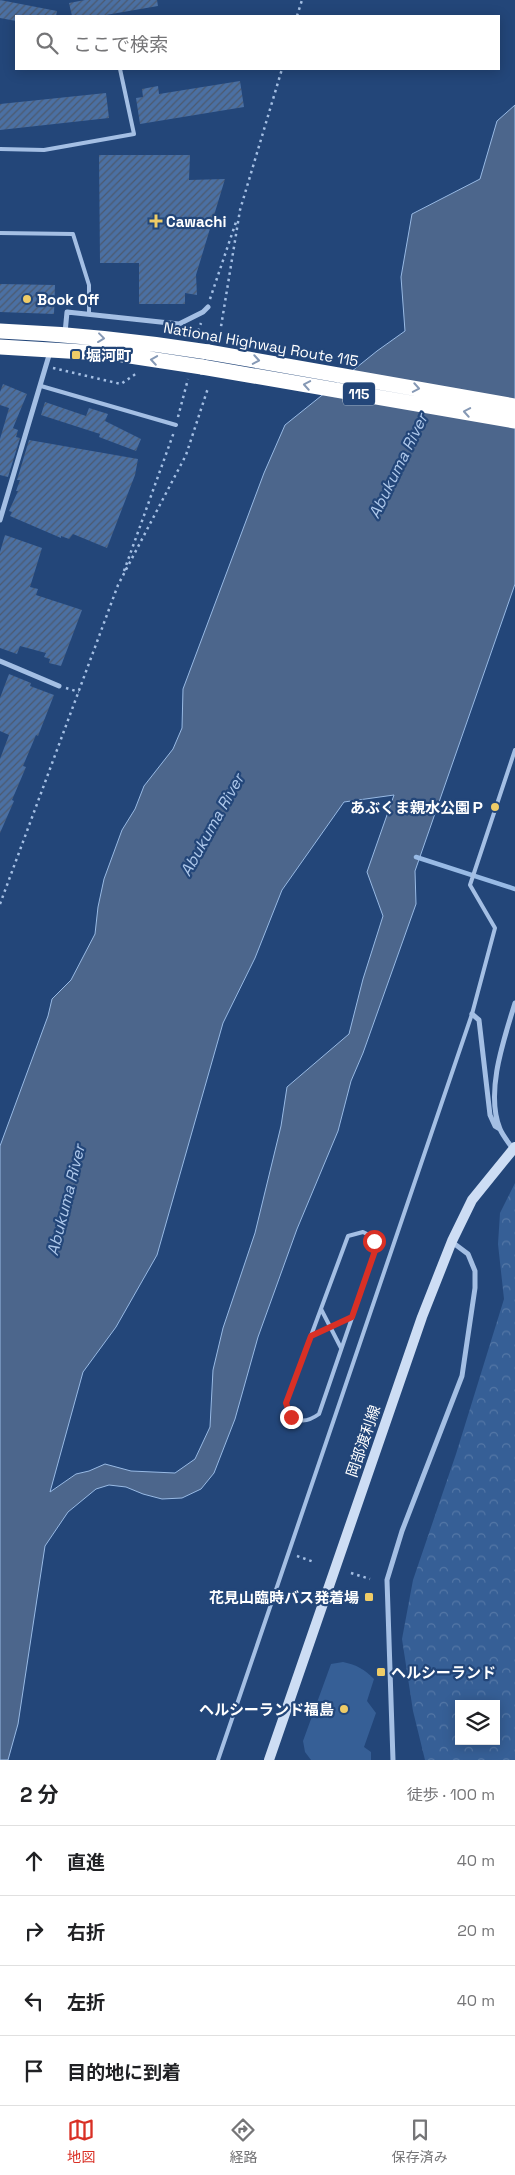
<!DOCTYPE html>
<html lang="ja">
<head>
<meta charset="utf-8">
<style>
	body { margin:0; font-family:"Space Grotesk","Noto Sans JP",sans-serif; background:#f6f6f6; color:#202124 }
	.controls { position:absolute; right:15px; bottom:15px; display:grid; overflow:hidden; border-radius:0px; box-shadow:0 2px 12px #0003 }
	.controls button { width:45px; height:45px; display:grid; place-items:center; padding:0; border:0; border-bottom:1px solid #e0e0e0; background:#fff; color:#202124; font:25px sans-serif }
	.stop { position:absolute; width:15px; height:15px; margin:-11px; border:4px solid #d93025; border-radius:50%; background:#fff }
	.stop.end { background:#d93025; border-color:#fff; box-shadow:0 1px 5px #0008 }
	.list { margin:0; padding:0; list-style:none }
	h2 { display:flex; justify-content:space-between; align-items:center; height:65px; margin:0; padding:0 20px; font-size:21px }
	h2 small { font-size:16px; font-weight:400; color:#757577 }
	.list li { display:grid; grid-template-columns:32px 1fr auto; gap:15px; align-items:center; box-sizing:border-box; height:70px; padding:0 20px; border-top:1px solid #e0e0e0 }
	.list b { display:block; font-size:19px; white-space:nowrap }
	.list em { font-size:16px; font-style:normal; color:#757577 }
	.icon { flex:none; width:28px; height:28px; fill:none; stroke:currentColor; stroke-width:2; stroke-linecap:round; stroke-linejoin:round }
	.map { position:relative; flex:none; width:515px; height:1760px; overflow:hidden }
	.search { position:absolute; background:#fff; box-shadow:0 2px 12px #0003; left:15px; right:15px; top:15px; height:55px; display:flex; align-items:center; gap:12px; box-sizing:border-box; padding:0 18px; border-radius:0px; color:#757577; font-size:19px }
	.sheet { height:345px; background:#fff }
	nav { display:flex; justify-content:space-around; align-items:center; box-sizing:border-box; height:70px; border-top:1px solid #e0e0e0; background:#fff; font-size:14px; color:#757577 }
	nav a { display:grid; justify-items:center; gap:2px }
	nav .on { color:#d93025 }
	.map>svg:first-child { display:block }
	.forest { fill:url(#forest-crowns); fill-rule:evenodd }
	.pitch { fill:#365f96 }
	.water { fill:#4c668c; stroke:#98bae5; fill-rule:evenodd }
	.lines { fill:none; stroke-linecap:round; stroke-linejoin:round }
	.stream { stroke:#98bae5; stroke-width:4.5 }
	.building { fill:url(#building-hatch) }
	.path { stroke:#a4bfe4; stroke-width:2.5; stroke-dasharray:2.5 4; stroke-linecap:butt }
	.lane { stroke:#a4bfe4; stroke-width:4 }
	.street { stroke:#a4bfe4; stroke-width:5 }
	.secondary { stroke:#cdddf4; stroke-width:10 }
	.highway { stroke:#fff; stroke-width:15 }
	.highway-bridge { stroke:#fff; stroke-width:15 }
	.oneway { stroke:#8699b5 }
	.route { stroke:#d93025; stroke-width:6 }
	.poi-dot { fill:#efcc67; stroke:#234679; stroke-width:2 }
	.labels { text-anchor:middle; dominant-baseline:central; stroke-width:4.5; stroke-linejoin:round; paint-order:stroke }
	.shield { fill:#234679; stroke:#bdc8d7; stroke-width:1 }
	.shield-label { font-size:14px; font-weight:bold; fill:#fff }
	.poi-label { font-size:15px; font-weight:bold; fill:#fff; stroke:#234679; text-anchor:start }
	.street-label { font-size:15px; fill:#fff; stroke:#234679 }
	.water-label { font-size:16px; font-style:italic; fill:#afc9ec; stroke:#234679 }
</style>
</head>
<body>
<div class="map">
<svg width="515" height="1760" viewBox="0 0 515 1760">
	<defs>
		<pattern id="forest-crowns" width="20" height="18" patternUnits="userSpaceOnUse" patternTransform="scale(1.25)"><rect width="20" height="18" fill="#365f96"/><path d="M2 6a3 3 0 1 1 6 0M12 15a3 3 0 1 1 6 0" fill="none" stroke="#5477a6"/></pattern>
		<pattern id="building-hatch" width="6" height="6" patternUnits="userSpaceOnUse" patternTransform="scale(1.25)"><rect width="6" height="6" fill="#4b70a3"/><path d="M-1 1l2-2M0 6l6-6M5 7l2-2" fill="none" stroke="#4c5a6f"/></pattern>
	</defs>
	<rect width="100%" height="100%" fill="#234679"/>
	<path class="forest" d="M 515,1183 L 515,1760 L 425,1760 L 413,1711 L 402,1639 L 413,1580 L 456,1454 L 504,1299 L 498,1244 L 500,1213 ZM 459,1704 L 496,1704 L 496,1741 L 459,1741 Z"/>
	<path class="pitch" d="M 343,1662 C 357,1665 364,1669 374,1679 L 367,1701 L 376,1713 L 364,1747 L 371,1752 L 371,1760 L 311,1760 L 305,1752 L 303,1741 L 331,1664 Z"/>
	<path class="water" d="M 515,105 L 515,584 L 415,871 L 416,904 L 363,1053 L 351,1081 L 338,1131 L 297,1229 L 258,1337 L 235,1419 L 214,1473 L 201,1489 L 182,1498 L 162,1499 L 143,1494 L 126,1487 L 109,1485 L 96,1489 L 68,1512 L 45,1546 L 18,1724 L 8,1760 L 0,1760 L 0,1146 L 48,1016 L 52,999 L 71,980 L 95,934 L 98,907 L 104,879 L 122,830 L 135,809 L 144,786 L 173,749 L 182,728 L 183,689 L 264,473 L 285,425 L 377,351 L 405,331 L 401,277 L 412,214 L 480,179 L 497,121 ZM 394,795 L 367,872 L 383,916 L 363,979 L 349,1034 L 287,1087 L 281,1126 L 255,1233 L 223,1328 L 213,1370 L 210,1427 L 195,1459 L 175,1473 L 131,1471 L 105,1464 L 89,1471 L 76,1474 L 50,1492 L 83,1372 L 116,1327 L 157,1255 L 223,1023 L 255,958 L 282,890 L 344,802 Z"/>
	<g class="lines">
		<path class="stream" d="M 416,857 L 515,889"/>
	</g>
	<path class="building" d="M 0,0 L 57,11 L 56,16 L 16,16 L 16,21 L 0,18 Z
		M 85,0 L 157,0 L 158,6 L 100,16 L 72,16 L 69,3 Z
		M 240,81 L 244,107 L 140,124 L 136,98 L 143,97 L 142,89 L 158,86 L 159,94 Z
		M 106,93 L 109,118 L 0,130 L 0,104 Z
		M 99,155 L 190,155 L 189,180 L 225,179 L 196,275 L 197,295 L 185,293 L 185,304 L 139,304 L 139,263 L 100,263 Z
		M 0,284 L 55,285 L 54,314 L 0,312 Z
		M 3,384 L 27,394 L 13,428 L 18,430 L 16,437 L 20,438 L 8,477 L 0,475 L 0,439 L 9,408 L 0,405 L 0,392 Z
		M 45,402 L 86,416 L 89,408 L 108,414 L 105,421 L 141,439 L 136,451 L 99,437 L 100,434 L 41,415 Z
		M 29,440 L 138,459 L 135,475 L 107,548 L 73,534 L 69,539 L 61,536 L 61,538 L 10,516 L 12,512 L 9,511 L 18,491 L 16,491 L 20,480 L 17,480 Z
		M 5,535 L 42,548 L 30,587 L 38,589 L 36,595 L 82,610 L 61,666 L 49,663 L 50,659 L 44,657 L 46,653 L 20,646 L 17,654 L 0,648 L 0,552 Z
		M 9,674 L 31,683 L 30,686 L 54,695 L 38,736 L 36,735 L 23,766 L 26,767 L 12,800 L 14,801 L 0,833 L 0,759 L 9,735 L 0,731 L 0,698 Z"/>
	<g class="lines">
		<path class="path" d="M 297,16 L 302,0
			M 210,299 L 237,219
			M 196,337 L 201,323
			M 219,339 L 240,210 L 282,69
			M 53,368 L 121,384 L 137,373
			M 178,417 L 188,379
			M 124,571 L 174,432
			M 66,688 L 79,692
			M 0,904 L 118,585 L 186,455 L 208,388
			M 297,1556 L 314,1562
			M 351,1573 L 370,1579"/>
		<path class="lane" d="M 0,149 L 44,150 L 134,134 L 120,69
			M 0,233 L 73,234 L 89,285 L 89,314
			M 41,386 L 176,425
			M 363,1232 L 371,1236 L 376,1248 L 319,1414 C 304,1425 289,1422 286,1403 L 348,1236 Z
			M 321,1309 L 341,1348
			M 311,1336 L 352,1317
			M 218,1760 L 472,1014 L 495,928 L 470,885 L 515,750"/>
		<path class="street" d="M 65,333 L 67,312 L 179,324 L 203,312 L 208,307
			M 0,520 L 50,352
			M 0,661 L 59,686
			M 472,1014 L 479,1020 L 490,1115 L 495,1126 L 500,1129
			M 513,1149 C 509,1143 503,1136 500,1129 C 485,1092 504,1039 515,1003
			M 393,1760 L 387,1580 L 402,1531 L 462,1376 L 475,1288 L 475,1271 L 468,1254 L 452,1242"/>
		<path class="secondary" d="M 269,1760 L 422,1317 L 452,1241 L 472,1200 L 515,1147"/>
		<path class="highway" d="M 0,331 C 70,334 139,341 208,352
			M 0,347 L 117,354 L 202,367"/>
		<path class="highway-bridge" d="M 208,352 L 515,406
			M 202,367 L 515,421"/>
	</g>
	<defs><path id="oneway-chevron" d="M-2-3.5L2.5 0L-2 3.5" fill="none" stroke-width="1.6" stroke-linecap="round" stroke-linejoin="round" transform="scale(1.25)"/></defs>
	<g class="oneway">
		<use href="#oneway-chevron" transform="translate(101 338) rotate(7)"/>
		<use href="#oneway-chevron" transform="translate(154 360) rotate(-171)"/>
		<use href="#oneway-chevron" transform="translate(256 360) rotate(10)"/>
		<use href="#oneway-chevron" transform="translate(307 385) rotate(-170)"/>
		<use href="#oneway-chevron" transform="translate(416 388) rotate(10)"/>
		<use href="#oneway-chevron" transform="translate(467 412) rotate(-170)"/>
	</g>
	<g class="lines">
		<path class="route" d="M 291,1417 L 286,1403 L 311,1336 L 352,1317 L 376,1248 L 374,1241"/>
	</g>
	<g class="poi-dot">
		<path d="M153.5 213.5h5v5h5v5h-5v5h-5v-5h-5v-5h5z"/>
		<circle cx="27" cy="299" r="5"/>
		<rect x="71" y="350" width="10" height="10" rx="2.5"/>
		<circle cx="495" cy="807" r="5"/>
		<rect x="364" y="1592" width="10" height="10" rx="2.5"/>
		<rect x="376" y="1667" width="10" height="10" rx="2.5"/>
		<circle cx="344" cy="1709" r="5"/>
	</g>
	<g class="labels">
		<rect class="shield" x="343" y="382.5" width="32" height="23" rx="4"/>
		<g class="shield-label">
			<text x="359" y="394">115</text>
		</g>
		<g class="poi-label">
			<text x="166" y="221">Cawachi</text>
			<text x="37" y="299">Book Off</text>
			<text x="86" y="355">堀河町</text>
			<text x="485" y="807" text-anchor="end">あぶくま親水公園Ｐ</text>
			<text x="359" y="1597" text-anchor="end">花見山臨時バス発着場</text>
			<text x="391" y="1672">ヘルシーランド</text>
			<text x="334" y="1709" text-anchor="end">ヘルシーランド福島</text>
		</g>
		<g class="street-label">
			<text transform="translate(261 344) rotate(10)">National Highway Route 115</text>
			<text transform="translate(363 1441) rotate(-71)">岡部渡利線</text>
		</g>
		<g class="water-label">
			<text transform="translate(398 466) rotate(-64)">Abukuma River</text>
			<text transform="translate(212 825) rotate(-61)">Abukuma River</text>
			<text transform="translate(66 1200) rotate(-76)">Abukuma River</text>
		</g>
	</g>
</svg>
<div class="controls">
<button><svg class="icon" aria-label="layers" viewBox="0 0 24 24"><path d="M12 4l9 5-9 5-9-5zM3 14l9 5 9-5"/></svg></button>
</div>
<div class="stop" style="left:374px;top:1241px"></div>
<div class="stop end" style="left:291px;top:1417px"></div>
<div class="search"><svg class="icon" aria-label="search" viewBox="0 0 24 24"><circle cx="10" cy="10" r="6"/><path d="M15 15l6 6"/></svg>ここで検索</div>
</div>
<section class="sheet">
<h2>2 分<small>徒歩 · 100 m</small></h2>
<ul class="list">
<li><svg class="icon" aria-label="ahead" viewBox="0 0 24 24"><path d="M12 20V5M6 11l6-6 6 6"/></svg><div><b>直進</b></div><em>40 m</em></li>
<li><svg class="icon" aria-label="right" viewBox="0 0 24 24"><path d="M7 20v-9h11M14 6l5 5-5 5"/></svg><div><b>右折</b></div><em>20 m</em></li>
<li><svg class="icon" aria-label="left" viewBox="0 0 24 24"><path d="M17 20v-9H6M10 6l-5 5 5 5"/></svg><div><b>左折</b></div><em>40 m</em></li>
<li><svg class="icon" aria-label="arrive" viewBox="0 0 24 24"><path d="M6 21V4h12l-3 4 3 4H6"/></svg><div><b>目的地に到着</b></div></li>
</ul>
</section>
<nav>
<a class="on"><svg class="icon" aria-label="map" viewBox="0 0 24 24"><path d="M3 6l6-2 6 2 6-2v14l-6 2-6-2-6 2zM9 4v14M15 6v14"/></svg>地図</a>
<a><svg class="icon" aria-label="directions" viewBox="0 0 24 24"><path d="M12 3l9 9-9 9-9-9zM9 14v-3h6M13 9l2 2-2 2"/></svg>経路</a>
<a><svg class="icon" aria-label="saved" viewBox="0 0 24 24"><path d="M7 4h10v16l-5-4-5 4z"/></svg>保存済み</a>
</nav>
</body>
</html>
